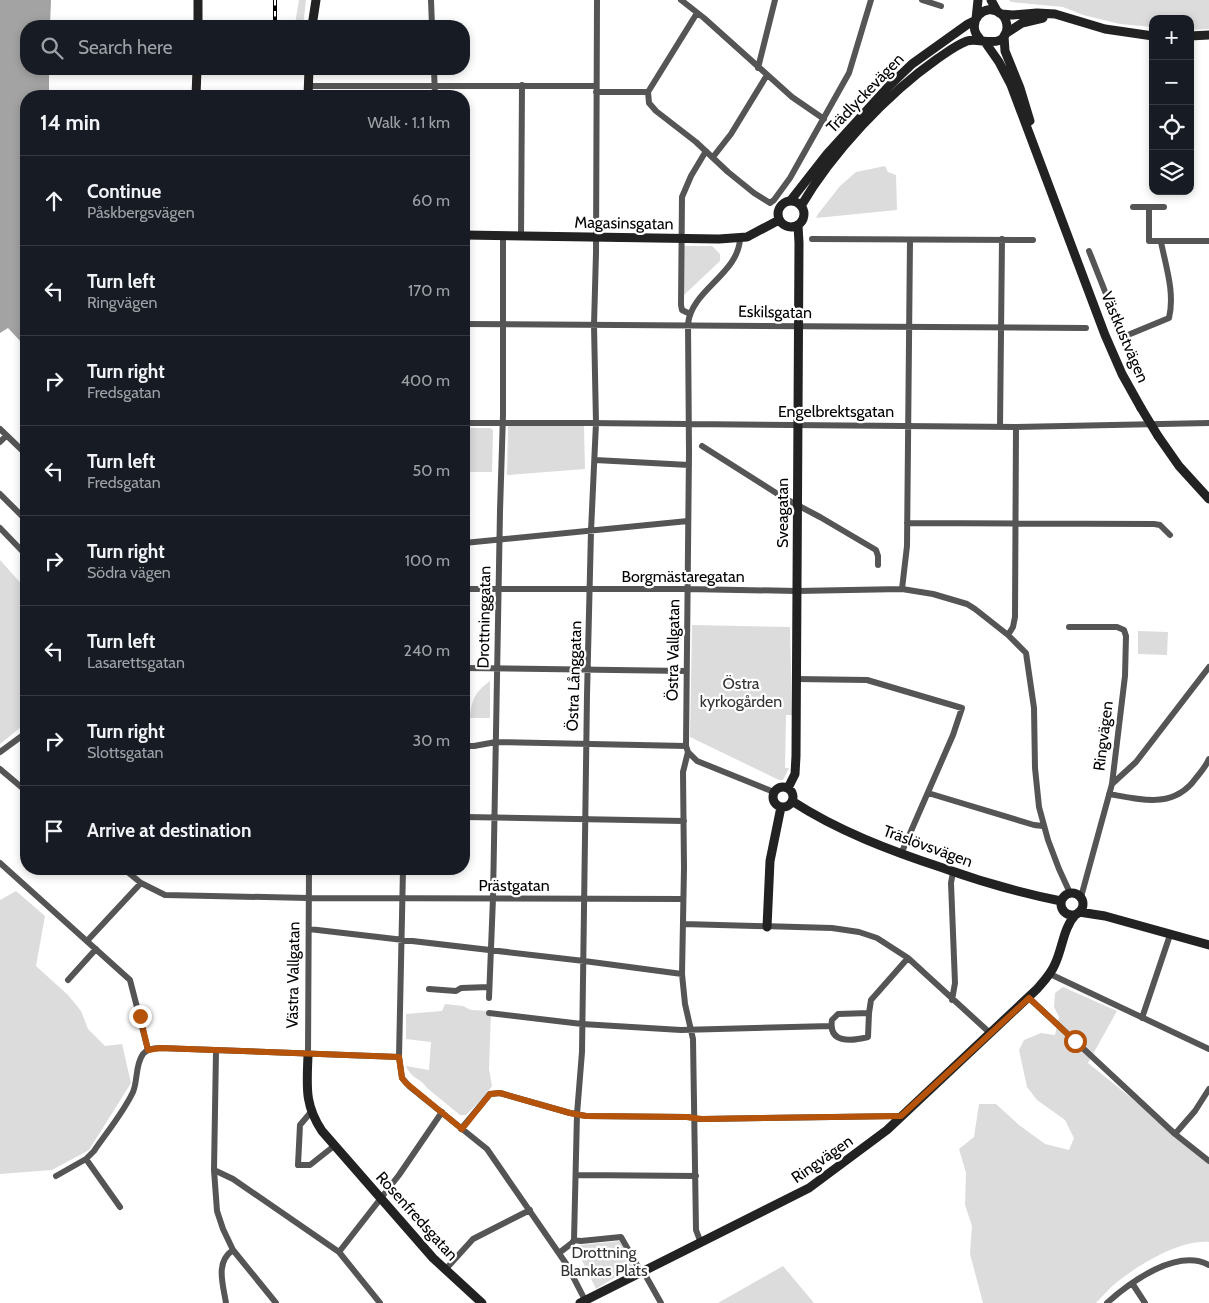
<!DOCTYPE html>
<html lang="en">
<head>
<meta charset="utf-8">
<style>
	body { margin:0; font-family:Cabin,sans-serif; background:#242831; color:#f1f3f6 }
	.controls { position:absolute; right:15px; top:15px; display:grid; overflow:hidden; border-radius:10px; box-shadow:0 2px 8px #0003 }
	.controls button { width:45px; height:45px; display:grid; place-items:center; padding:0; border:0; border-bottom:1px solid #363941; background:#171b24; color:#f1f3f6; font:25px sans-serif }
	.stop { position:absolute; width:15px; height:15px; margin:-11px; border:4px solid #b45309; border-radius:50%; background:#fff }
	.stop.end { background:#b45309; border-color:#fff; box-shadow:0 1px 5px #0008 }
	.list { margin:0; padding:0; list-style:none }
	h2 { display:flex; justify-content:space-between; align-items:center; height:65px; margin:0; padding:0 20px; font-size:21px }
	h2 small { font-size:16px; font-weight:400; color:#9ea1a6 }
	.list li { display:grid; grid-template-columns:32px 1fr auto; gap:15px; align-items:center; box-sizing:border-box; height:90px; padding:0 20px; border-top:1px solid #363941 }
	.list b { display:block; font-size:19px; white-space:nowrap }
	.list p { margin:0; font-size:16px; white-space:nowrap; color:#9ea1a6 }
	.list em { font-size:16px; font-style:normal; color:#9ea1a6 }
	.icon { flex:none; width:28px; height:28px; fill:none; stroke:currentColor; stroke-width:2; stroke-linecap:round; stroke-linejoin:round }
	.map { position:relative; flex:none; width:1209px; height:1303px; overflow:hidden }
	.search { position:absolute; background:#171b24; box-shadow:0 2px 8px #0003; left:20px; top:20px; width:450px; height:55px; display:flex; align-items:center; gap:12px; box-sizing:border-box; padding:0 18px; border-radius:20px; color:#9ea1a6; font-size:19px }
	.panel { position:absolute; background:#171b24; box-shadow:0 2px 8px #0003; left:20px; top:90px; width:450px; height:785px; border-radius:20px }
	.map>svg:first-child { display:block }
	.green { fill:#dcdcdc }
	.water { fill:#a3a3a3 }
	.lines { fill:none; stroke-linecap:round; stroke-linejoin:round }
	.street { stroke:#555; stroke-width:6 }
	.secondary { stroke:#222; stroke-width:9 }
	.rail-casing { stroke:#000; stroke-width:4 }
	.rail { stroke:#fff; stroke-width:2; stroke-dasharray:5.5; stroke-linecap:butt }
	.secondary-bridge { stroke:#222; stroke-width:9 }
	.route { stroke:#b45309; stroke-width:6 }
	.labels { text-anchor:middle; dominant-baseline:central; stroke-width:4.5; stroke-linejoin:round; paint-order:stroke }
	.street-label { font-size:16px; fill:#000; stroke:#fff }
	.park-label { font-size:16px; fill:#333; stroke:#fff }
</style>
</head>
<body>
<div class="map">
<svg width="1209" height="1303" viewBox="0 0 1209 1303">
	<rect width="100%" height="100%" fill="#fff"/>
	<path class="green" d="M 299,0 L 306,0 L 303,26 L 295,26 L 295,24 Z
		M 1009,0 L 1209,0 L 1209,29 L 1190,30 L 1190,19 L 1153,19 L 1153,27 L 1120,24 L 1083,15 L 1063,7 L 1011,2 Z
		M 885,166 L 888,172 L 896,175 L 897,210 L 816,218 L 818,214 L 840,186 L 856,172 Z
		M 684,246 L 712,246 L 720,254 L 720,261 L 684,295 Z
		M 508,426 L 584,426 L 585,469 L 507,475 Z
		M 464,428 L 490,428 L 493,430 L 492,472 L 464,472 Z
		M 0,560 L 26,589 L 26,723 L 0,744 Z
		M 692,625 L 790,627 L 792,715 L 786,715 L 785,768 L 789,768 L 783,780 L 779,780 L 690,737 Z
		M 1138,631 L 1168,632 L 1167,655 L 1138,654 Z
		M 490,681 L 490,718 L 470,718 C 471,700 476,691 490,681 Z
		M 16,891 L 45,916 L 36,966 L 68,995 L 81,1011 L 88,1029 L 105,1046 L 122,1044 L 131,1083 L 89,1150 L 52,1170 L 0,1174 L 0,900 Z
		M 1063,987 L 1117,1011 L 1088,1063 L 1209,1161 L 1209,1242 C 1180,1240 1144,1262 1121,1279 C 1112,1285 1104,1295 1096,1303 L 983,1303 L 970,1254 L 972,1226 L 965,1205 L 966,1173 L 959,1149 L 974,1137 L 979,1104 L 996,1104 L 1019,1125 L 1045,1144 L 1069,1150 L 1074,1138 L 1065,1120 L 1037,1100 L 1027,1087 L 1019,1050 L 1024,1040 L 1041,1033 L 1055,1035 L 1059,1017 L 1054,1007 L 1055,993 Z
		M 445,1004 L 463,1006 L 471,1010 L 491,1011 L 489,1069 L 492,1086 L 485,1096 L 466,1115 L 460,1115 L 427,1088 C 420,1077 412,1080 406,1066 L 429,1070 L 431,1042 L 406,1039 L 406,1014 L 442,1011 Z
		M 620,1241 L 634,1269 L 630,1272 L 619,1275 L 596,1289 L 576,1248 L 580,1245 Z
		M 783,1266 L 814,1303 L 718,1303 Z"/>
	<path class="water" d="M 0,0 L 51,0 L 50,26 L 26,26 L 26,69 L 49,69 L 49,96 L 26,96 L 26,342 L 22,343 L 8,328 L 0,333 Z"/>
	<g class="lines">
		<path class="street" d="M 431,0 L 432,26
			M 681,0 L 704,18 L 792,97 L 824,119
			M 922,0 L 941,6
			M 758,68 L 775,0
			M 434,69 L 435,96
			M 308,86 L 595,86
			M 596,92 L 648,92 L 697,13
			M 648,92 L 649,103 L 656,111 L 696,142 L 728,172 L 754,193 L 770,203 L 774,200 L 790,178 L 849,73 L 871,0
			M 713,157 L 731,134 L 767,75
			M 1133,207 L 1164,207
			M 1149,207 L 1149,241 L 1209,241
			M 521,237 L 522,85
			M 812,239 L 1033,240
			M 1089,251 L 1123,337 L 1169,318 C 1175,293 1166,267 1161,242
			M 690,314 L 682,310 L 681,305 L 682,197 L 691,176 L 706,151
			M 464,324 L 1086,328
			M 464,423 L 587,423 L 1016,427 L 1209,423
			M 1000,427 L 1002,239
			M 0,429 L 26,454
			M 0,442 L 6,436
			M 702,446 L 784,498 L 820,517 L 876,550 L 878,556 L 878,565
			M 595,460 L 689,465
			M 0,494 L 26,520
			M 907,523 L 1154,524 L 1160,525 L 1170,535
			M 0,528 L 26,555
			M 464,543 L 688,521
			M 464,589 L 687,589 L 797,591 L 902,589 L 933,594 L 967,604 L 975,609 L 1008,635 L 1026,653 L 1034,708 L 1035,768 L 1039,807 L 1048,840 L 1059,869 L 1070,893
			M 902,589 L 907,546 L 910,240
			M 1069,627 L 1117,627 L 1124,630 L 1126,636 L 1125,676 L 1112,784 L 1081,897
			M 1008,635 L 1013,627 L 1015,617 L 1016,427
			M 464,668 L 686,671
			M 796,679 L 867,680 L 962,708 L 953,735 L 901,854
			M 464,746 L 474,746 L 496,742 L 686,746
			M 0,752 L 26,733
			M 688,752 L 697,761 L 774,792
			M 0,769 L 26,791
			M 1112,784 L 1136,762 L 1209,667
			M 928,793 L 1034,825 L 1043,826
			M 1109,794 C 1142,800 1174,809 1196,778 C 1201,772 1206,766 1209,759
			M 464,817 L 684,821
			M 0,863 L 130,980 L 148,1050
			M 124,869 L 141,883 L 165,895 L 308,898 L 683,899
			M 403,869 L 399,1057 L 402,1078 L 410,1087 L 487,1149 L 567,1265 L 585,1300
			M 683,924 L 832,928 L 859,932 L 877,938 L 908,958 L 990,1033
			M 309,929 L 584,961 L 682,974
			M 87,941 L 141,883
			M 1050,974 L 1209,1049
			M 68,980 L 96,949
			M 429,989 L 456,991 L 461,988 L 489,987
			M 489,998 L 493,898 L 500,511 L 503,415 L 503,236
			M 1029,998 L 1175,1134 L 1209,1161
			M 952,1000 L 955,983 L 951,883 L 953,872
			M 489,1013 L 582,1024 L 681,1030 L 831,1026
			M 869,1013 L 868,1037 C 852,1041 828,1044 832,1020 L 838,1014 Z
			M 869,1013 L 871,1000 L 908,958
			M 1142,1018 L 1170,935
			M 216,1051 L 214,1170 L 217,1211 L 223,1229 L 233,1250 L 276,1303
			M 308,1055 L 309,869
			M 311,1112 L 300,1125 L 298,1165 L 310,1165 L 334,1146
			M 461,1129 L 490,1094 L 500,1093 L 570,1113 L 586,1116 L 687,1117 L 703,1119 L 901,1116
			M 1175,1134 L 1195,1111 L 1209,1089
			M 86,1159 L 120,1207
			M 214,1170 L 233,1179 L 339,1252 L 380,1303
			M 576,1175 L 696,1176
			M 56,1176 L 86,1159 L 94,1151 C 107,1132 123,1113 133,1092 C 138,1080 135,1065 143,1054 C 147,1049 154,1048 160,1048 L 399,1057
			M 574,1240 L 581,1241 L 621,1237 L 641,1272
			M 701,1243 L 696,1230 L 693,1039 L 685,1004 L 682,974 L 684,868 L 683,772 L 688,752 L 686,746 L 689,452 L 688,324 C 691,290 739,274 740,238
			M 339,1252 L 399,1175 L 442,1112
			M 559,1253 L 572,1243 L 574,1240 L 577,1114 L 582,1052 L 587,695 L 591,531 L 596,423 L 594,325 L 596,253 L 597,0
			M 445,1270 L 473,1239 L 530,1210
			M 643,1271 L 661,1303
			M 1132,1283 L 1145,1303
			M 226,1303 C 223,1284 215,1262 233,1250
			M 1107,1303 C 1130,1282 1177,1248 1209,1265"/>
		<path class="secondary" d="M 991,0 L 997,11
			M 1001,14 L 1013,15 L 1037,13 L 1055,14 L 1105,29 L 1153,36
			M 976,19 L 978,0
			M 198,26 L 198,0
			M 312,26 L 316,0
			M 1005,34 L 1022,23 L 1043,18
			M 1004,36 L 1005,51 L 1020,88 L 1030,121
			M 1190,36 L 1209,35
			M 985,42 L 999,62 L 1011,85 L 1105,335 L 1122,374 L 1141,408
			M 196,96 L 197,69
			M 308,96 L 309,69
			M 791,200 L 827,154 L 888,87 L 912,64 L 968,24 L 974,21
			M778 214a13 13 0 1 1 26 0a13 13 0 1 1-26 0Z
			M 801,206 C 832,153 887,94 937,59 C 946,53 956,45 967,41 C 980,37 1005,51 1007,28 C 1007,22 1005,17 1001,14 C 985,0 964,23 980,39
			M 464,235 L 719,239 L 747,237 L 779,220
			M 1158,436 L 1179,466 L 1209,499
			M773 797a10 10 0 1 1 20 0a10 10 0 1 1-20 0Z
			M 788,788 L 795,774 L 796,756 L 799,243 L 798,225
			M 792,801 C 838,831 891,851 943,868 C 982,882 1021,893 1061,901
			M1061 904a11 11 0 1 1 22 0a11 11 0 1 1-22 0Z
			M 1079,912 L 1105,916 L 1209,945
			M 767,927 L 770,861 L 781,807
			M 308,1055 C 307,1086 304,1104 322,1131 L 433,1258 L 482,1303
			M 580,1303 L 809,1188 L 887,1130 L 1037,989 C 1044,981 1051,974 1055,964 C 1063,947 1063,928 1076,914"/>
		<defs>
			<path id="rail" d="M 275,0 L 275,26"/>
		</defs>
		<use href="#rail" class="rail-casing"/>
		<use href="#rail" class="rail"/>
		<path class="secondary-bridge" d="M 1141,408 L 1158,436"/>
	</g>
	<g class="lines">
		<path class="route" d="M 140,1016 L 148,1050 L 160,1048 L 399,1057 L 402,1078 L 406,1083 L 462,1129 L 490,1094 L 500,1093 L 570,1113 L 586,1116 L 687,1117 L 702,1119 L 901,1116 L 1029,998 L 1075,1041"/>
	</g>
	<g class="labels">
		<g class="street-label">
			<text transform="translate(865 93) rotate(-46)">Trädlyckevägen</text>
			<text transform="translate(624 223) rotate(1)">Magasinsgatan</text>
			<text transform="translate(775 312) rotate(1)">Eskilsgatan</text>
			<text transform="translate(1125 337) rotate(67)">Västkustvägen</text>
			<text x="836" y="411">Engelbrektsgatan</text>
			<text transform="translate(782 513) rotate(-90)">Sveagatan</text>
			<text x="683" y="576">Borgmästaregatan</text>
			<text transform="translate(484 617) rotate(-89)">Drottninggatan</text>
			<text transform="translate(673 650) rotate(-89)">Östra Vallgatan</text>
			<text transform="translate(574 676) rotate(-88)">Östra Långgatan</text>
			<text transform="translate(1103 736) rotate(-83)">Ringvägen</text>
			<text transform="translate(928 846) rotate(20)">Träslövsvägen</text>
			<text x="514" y="885">Prästgatan</text>
			<text transform="translate(293 975) rotate(-89)">Västra Vallgatan</text>
			<text transform="translate(822 1159) rotate(-35)">Ringvägen</text>
			<text transform="translate(417 1216) rotate(48)">Rosenfredsgatan</text>
		</g>
		<g class="park-label">
			<text x="741" y="683">Östra<tspan x="741" dy="18">kyrkogården</tspan></text>
			<text x="604" y="1252">Drottning<tspan x="604" dy="18">Blankas Plats</tspan></text>
		</g>
	</g>
</svg>
<div class="controls">
<button>+</button>
<button>−</button>
<button><svg class="icon" aria-label="locate" viewBox="0 0 24 24"><circle cx="12" cy="12" r="6"/><path d="M12 2v4M12 18v4M2 12h4M18 12h4"/></svg></button>
<button><svg class="icon" aria-label="layers" viewBox="0 0 24 24"><path d="M12 4l9 5-9 5-9-5zM3 14l9 5 9-5"/></svg></button>
</div>
<div class="stop" style="left:1075px;top:1041px"></div>
<div class="stop end" style="left:140px;top:1016px"></div>
<div class="search"><svg class="icon" aria-label="search" viewBox="0 0 24 24"><circle cx="10" cy="10" r="6"/><path d="M15 15l6 6"/></svg>Search here</div>
<section class="panel">
<h2>14 min<small>Walk · 1.1 km</small></h2>
<ul class="list">
<li><svg class="icon" aria-label="ahead" viewBox="0 0 24 24"><path d="M12 20V5M6 11l6-6 6 6"/></svg><div><b>Continue</b><p>Påskbergsvägen</p></div><em>60 m</em></li>
<li><svg class="icon" aria-label="left" viewBox="0 0 24 24"><path d="M17 20v-9H6M10 6l-5 5 5 5"/></svg><div><b>Turn left</b><p>Ringvägen</p></div><em>170 m</em></li>
<li><svg class="icon" aria-label="right" viewBox="0 0 24 24"><path d="M7 20v-9h11M14 6l5 5-5 5"/></svg><div><b>Turn right</b><p>Fredsgatan</p></div><em>400 m</em></li>
<li><svg class="icon" aria-label="left" viewBox="0 0 24 24"><path d="M17 20v-9H6M10 6l-5 5 5 5"/></svg><div><b>Turn left</b><p>Fredsgatan</p></div><em>50 m</em></li>
<li><svg class="icon" aria-label="right" viewBox="0 0 24 24"><path d="M7 20v-9h11M14 6l5 5-5 5"/></svg><div><b>Turn right</b><p>Södra vägen</p></div><em>100 m</em></li>
<li><svg class="icon" aria-label="left" viewBox="0 0 24 24"><path d="M17 20v-9H6M10 6l-5 5 5 5"/></svg><div><b>Turn left</b><p>Lasarettsgatan</p></div><em>240 m</em></li>
<li><svg class="icon" aria-label="right" viewBox="0 0 24 24"><path d="M7 20v-9h11M14 6l5 5-5 5"/></svg><div><b>Turn right</b><p>Slottsgatan</p></div><em>30 m</em></li>
<li><svg class="icon" aria-label="arrive" viewBox="0 0 24 24"><path d="M6 21V4h12l-3 4 3 4H6"/></svg><div><b>Arrive at destination</b></div></li>
</ul>
</section>
</div>
</body>
</html>
